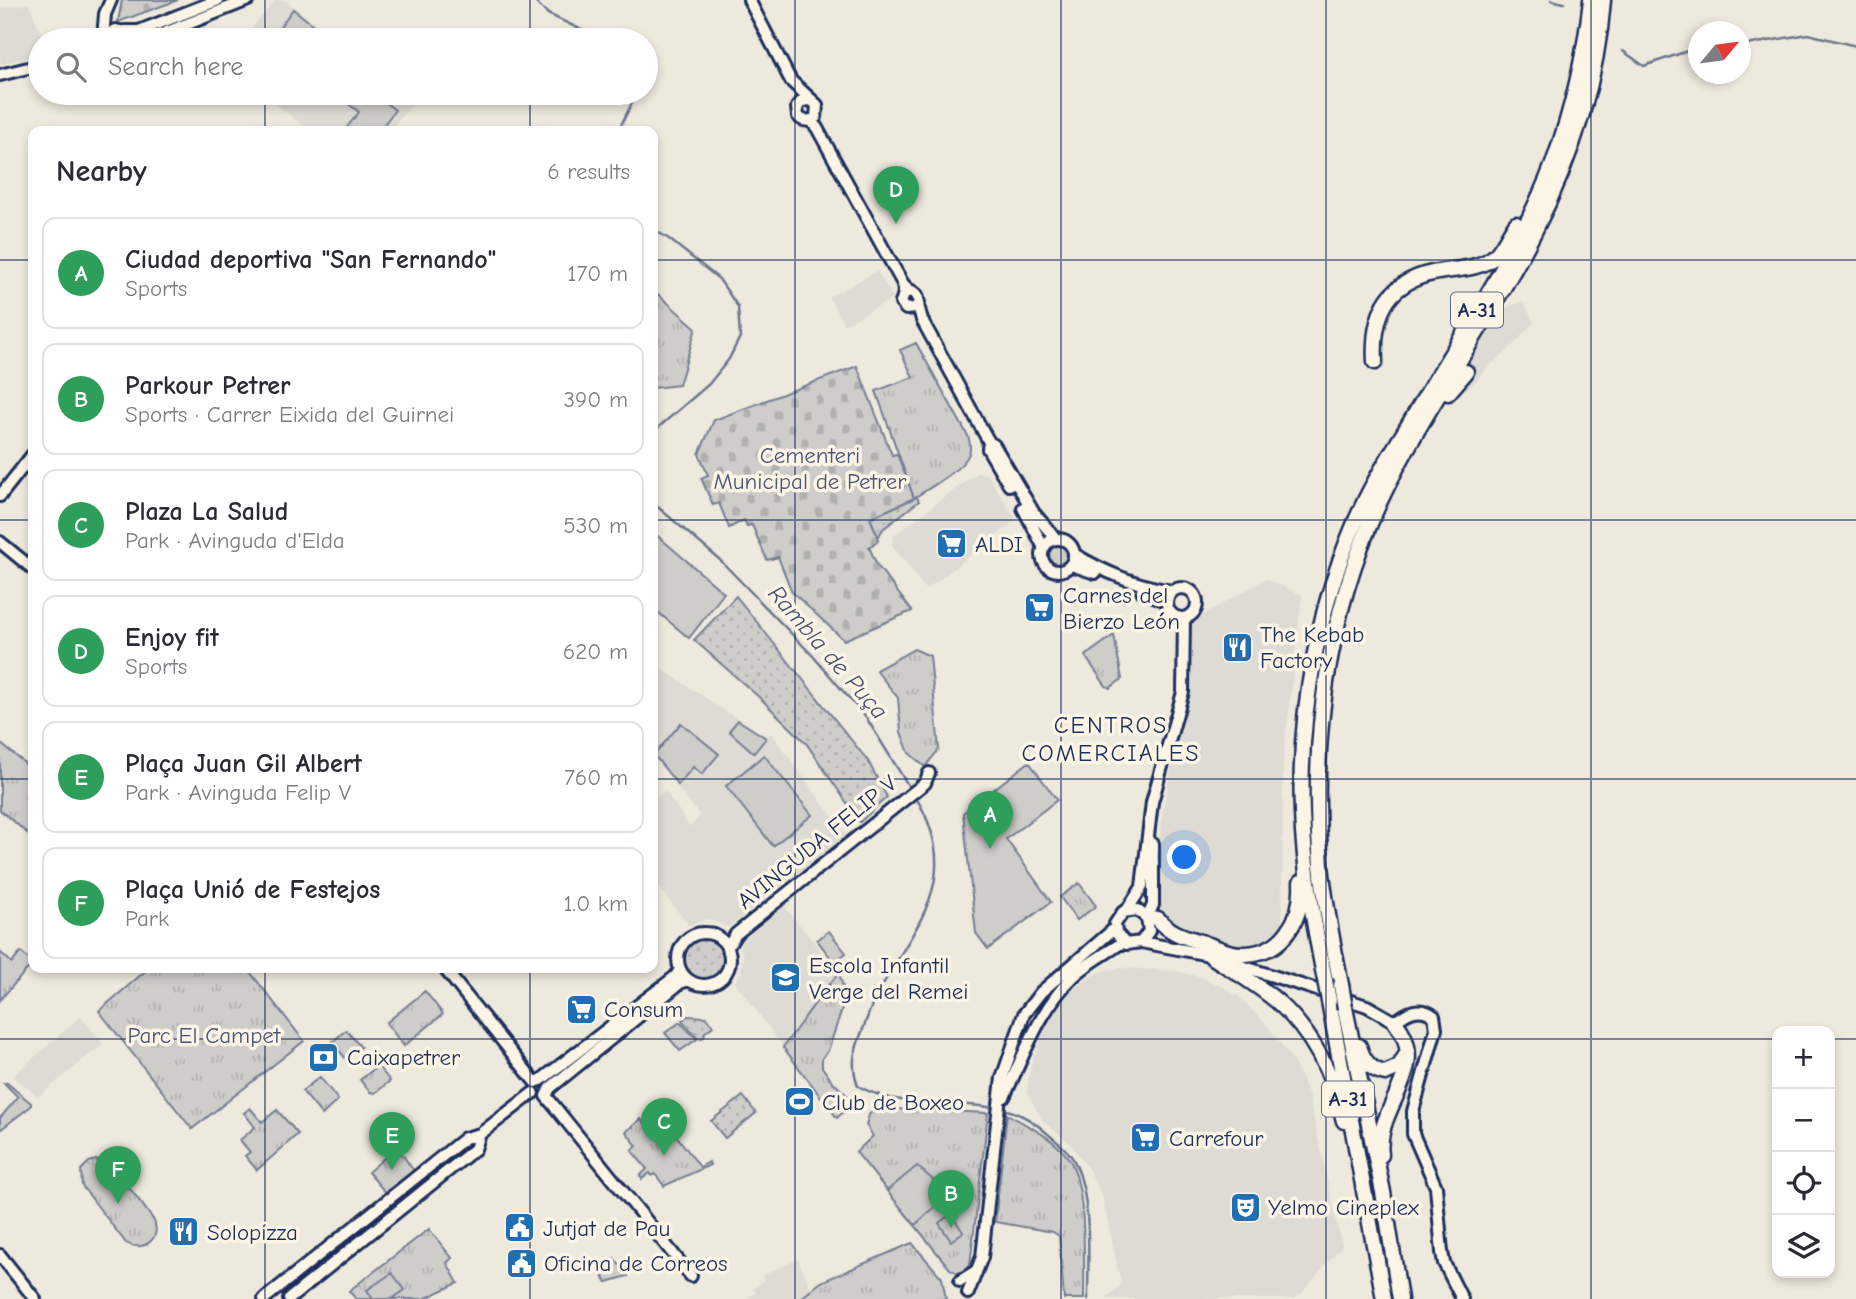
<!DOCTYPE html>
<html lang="en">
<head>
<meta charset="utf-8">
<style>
	body { margin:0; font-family:"Comic Neue",sans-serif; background:#f2f2f3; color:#2b2b33 }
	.controls { position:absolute; right:21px; bottom:21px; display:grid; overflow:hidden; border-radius:14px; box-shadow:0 4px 10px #0003 }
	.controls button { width:63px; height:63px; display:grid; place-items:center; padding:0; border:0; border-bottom:2px solid #e1e1e2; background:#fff; color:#2b2b33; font:35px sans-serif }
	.compass { position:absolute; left:1688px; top:21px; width:63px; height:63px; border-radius:50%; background:#fff; box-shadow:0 4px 10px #0003; rotate:61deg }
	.you { position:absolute; left:1185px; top:858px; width:24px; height:24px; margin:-18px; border:5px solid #fff; border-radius:50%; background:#1a73e8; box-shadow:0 0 0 10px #1a73e833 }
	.badge { display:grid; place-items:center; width:46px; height:46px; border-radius:50%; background:#2563eb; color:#fff; font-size:23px; font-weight:700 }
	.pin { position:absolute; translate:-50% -58px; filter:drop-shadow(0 2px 4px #0008) }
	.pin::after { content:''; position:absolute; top:37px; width:24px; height:21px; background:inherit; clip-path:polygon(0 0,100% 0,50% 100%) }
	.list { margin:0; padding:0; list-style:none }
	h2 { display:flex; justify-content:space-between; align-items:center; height:91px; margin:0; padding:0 28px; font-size:30px }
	h2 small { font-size:23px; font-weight:400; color:#7c7c81 }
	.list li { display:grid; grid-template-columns:46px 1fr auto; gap:21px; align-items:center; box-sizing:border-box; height:112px; margin:0 14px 14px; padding:0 14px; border:2px solid #e1e1e2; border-radius:14px }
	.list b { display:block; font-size:26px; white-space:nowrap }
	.list p { margin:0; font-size:23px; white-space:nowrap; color:#7c7c81 }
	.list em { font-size:23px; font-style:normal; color:#7c7c81 }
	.icon { flex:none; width:38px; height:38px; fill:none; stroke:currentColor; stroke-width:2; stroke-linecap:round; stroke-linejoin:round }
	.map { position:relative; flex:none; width:1856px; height:1299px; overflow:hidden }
	.search { position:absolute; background:#fff; box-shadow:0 4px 10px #0003; left:28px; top:28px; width:630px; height:77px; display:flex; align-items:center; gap:18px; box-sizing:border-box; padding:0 24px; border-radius:38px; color:#7c7c81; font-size:26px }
	.panel { position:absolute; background:#fff; box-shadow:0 4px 10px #0003; left:28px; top:126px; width:630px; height:847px; border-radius:14px }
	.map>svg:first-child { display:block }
	.built { fill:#dedbd4 }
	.grass { fill:url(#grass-dots); stroke:#757e94; stroke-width:2 }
	.cemetery { fill:url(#cemetery-stones); stroke:#757e94; stroke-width:2 }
	.park { fill:url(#park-tufts); stroke:#757e94; stroke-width:2 }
	.garden { fill:#cfcdca; stroke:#757e94; stroke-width:2 }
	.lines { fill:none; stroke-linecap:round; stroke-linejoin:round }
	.stream { stroke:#6c778f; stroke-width:2.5 }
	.secondary-casing { stroke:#1b2f5e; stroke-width:16 }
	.highway-casing { stroke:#1b2f5e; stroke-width:19 }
	.secondary { stroke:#fcf5e5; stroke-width:10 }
	.highway { stroke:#fcf5e5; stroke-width:14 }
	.highway-bridge-casing { stroke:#1b2f5e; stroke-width:19; stroke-linecap:butt }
	.highway-bridge { stroke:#fcf5e5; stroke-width:14 }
	.grid { fill:none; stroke:#1b2f5e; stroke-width:2; stroke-opacity:0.55 }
	.labels { text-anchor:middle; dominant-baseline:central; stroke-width:7; stroke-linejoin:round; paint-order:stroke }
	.shield { fill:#fcf5e5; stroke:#5e6a86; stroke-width:2 }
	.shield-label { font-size:21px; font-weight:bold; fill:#1b2f5e }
	.park-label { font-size:23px; fill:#485679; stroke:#fcf5e5 }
	.poi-label { font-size:23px; fill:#1b2f5e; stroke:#fcf5e5; text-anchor:start }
	.street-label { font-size:23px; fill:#1b2f5e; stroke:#fcf5e5 }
	.water-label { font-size:24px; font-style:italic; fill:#445376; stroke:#fcf5e5 }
	.neighbourhood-label { font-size:24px; letter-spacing:2px; fill:#1b2f5e; stroke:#fcf5e5 }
</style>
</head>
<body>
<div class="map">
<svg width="1856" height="1299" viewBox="0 0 1856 1299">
	<defs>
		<pattern id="grass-dots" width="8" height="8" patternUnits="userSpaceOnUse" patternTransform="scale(1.75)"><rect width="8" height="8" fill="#cfcdca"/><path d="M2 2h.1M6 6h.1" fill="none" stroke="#b1b0b0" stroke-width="1.8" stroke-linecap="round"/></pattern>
		<pattern id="cemetery-stones" width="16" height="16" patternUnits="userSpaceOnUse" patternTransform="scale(1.75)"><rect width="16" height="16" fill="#cfcdca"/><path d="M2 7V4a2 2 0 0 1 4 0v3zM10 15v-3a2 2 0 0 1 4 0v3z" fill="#b1b0b0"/></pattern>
		<pattern id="park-tufts" width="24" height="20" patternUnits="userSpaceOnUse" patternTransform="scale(1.75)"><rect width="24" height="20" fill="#cfcdca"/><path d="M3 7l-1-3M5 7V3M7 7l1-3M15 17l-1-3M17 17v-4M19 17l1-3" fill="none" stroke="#b1b0b0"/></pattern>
	</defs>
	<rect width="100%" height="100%" fill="#eee9dd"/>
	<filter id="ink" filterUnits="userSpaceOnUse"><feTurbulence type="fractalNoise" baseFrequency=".0143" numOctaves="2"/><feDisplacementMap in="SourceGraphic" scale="14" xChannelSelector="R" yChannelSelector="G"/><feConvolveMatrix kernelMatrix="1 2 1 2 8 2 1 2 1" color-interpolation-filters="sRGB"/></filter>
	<g filter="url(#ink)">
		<path class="built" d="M 276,0 L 285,0 L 336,40 L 241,40 Z
			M 29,4 L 44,40 L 40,40 L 40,56 L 0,64 L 0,8 Z
			M 261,93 L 402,93 L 414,102 L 389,131 L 310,131 Z
			M 877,271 L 893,298 L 844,325 L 829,297 Z
			M 1523,301 L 1534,322 L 1507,352 L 1489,366 L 1472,385 L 1464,390 L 1463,370 L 1500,310 Z
			M 978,472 L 988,475 L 1016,520 L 926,590 L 892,545 L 893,536 Z
			M 1266,579 L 1302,595 L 1283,761 L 1282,926 L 1263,942 L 1233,946 L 1179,929 L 1154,913 L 1162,817 L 1188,681 L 1188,623 Z
			M 653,663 L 766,738 L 771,733 L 846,835 L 729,927 L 708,919 L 689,925 L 653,881 L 653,801 L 665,790 L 690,827 L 700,816 L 653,756 Z
			M 784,906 L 839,973 L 817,999 L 806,1018 L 783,1047 L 735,982 L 741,972 L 743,957 L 740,943 Z
			M 1122,968 L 1176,971 L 1200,977 L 1225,988 L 1239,997 L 1269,1027 L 1294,1063 L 1308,1093 L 1342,1246 L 1300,1295 L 1293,1299 L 1105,1299 L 1121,1284 L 1103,1199 L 1090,1171 L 1070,1143 L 1042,1120 L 1027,1092 L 1031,1065 L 1047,1022 L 1072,990 L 1089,977 L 1106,970 Z
			M 81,1016 L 103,1044 L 38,1097 L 13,1076 Z
			M 798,1259 L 812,1291 L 800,1299 L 746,1298 L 756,1293 L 753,1288 L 764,1281 L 761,1276 Z"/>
		<path class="grass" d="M 917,497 L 919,501 L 883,529 L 878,537 L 870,518 Z
			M 736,596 L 868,761 L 887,797 L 860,822 L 806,743 L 761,699 L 694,640 Z
			M684 959a20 20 0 1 1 40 0a20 20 0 1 1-40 0Z
			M 687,1016 L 706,1017 L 713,1026 L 704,1033 L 705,1036 L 701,1039 L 697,1037 L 682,1020 Z
			M 743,1096 L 756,1113 L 725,1138 L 711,1121 Z"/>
		<path class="cemetery" d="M 122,0 L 178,0 L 118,22 Z
			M 857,366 L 892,455 L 897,454 L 914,498 L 870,518 L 878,537 L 878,541 L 869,547 L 877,565 L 912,611 L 844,640 L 792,592 L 778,557 L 767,560 L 752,525 L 747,526 L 744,520 L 729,528 L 719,503 L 713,505 L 701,478 L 708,475 L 699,454 L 714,420 Z"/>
		<path class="park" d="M 653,290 L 696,328 L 679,385 L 653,388 Z
			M 916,343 L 968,436 C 970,442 971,448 969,454 C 963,469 928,489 914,498 L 876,391 L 913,377 L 900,350 Z
			M 1114,635 L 1122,679 L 1110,688 L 1106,686 L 1085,656 Z
			M 914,649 L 930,656 L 939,749 L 925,767 L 909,753 L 901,732 L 898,698 L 876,670 Z
			M 0,743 L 33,770 L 31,789 L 33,791 L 33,838 L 0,810 Z
			M 1079,883 L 1096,906 L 1077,920 L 1060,897 Z
			M 0,952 L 12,963 L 21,952 L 33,963 L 0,1000 Z
			M 149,968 L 247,968 L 304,1041 L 192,1129 L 99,1011 Z
			M 839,973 L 845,994 L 843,1006 L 828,1051 L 822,1058 L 822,1067 L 832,1081 L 854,1102 L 837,1118 L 783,1047 C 802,1022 818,997 839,973 Z
			M 425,991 L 443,1014 L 404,1046 L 386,1023 Z
			M 680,1022 L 697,1039 L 680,1051 L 665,1033 Z
			M 346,1030 L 361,1047 L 346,1059 L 332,1042 Z
			M 378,1066 L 390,1081 L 375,1093 L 370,1092 L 360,1080 Z
			M 320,1077 L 338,1100 L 322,1115 L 302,1091 Z
			M 4,1083 L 7,1083 L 31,1103 L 31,1106 L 0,1130 L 0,1118 L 18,1097 Z
			M 250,1108 L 262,1122 L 277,1110 L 298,1134 L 257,1170 L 245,1156 L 250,1152 L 240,1140 L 255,1127 L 244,1113 Z
			M 874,1108 L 988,1113 L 970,1265 C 965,1275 958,1274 950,1269 L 856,1152 L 873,1136 L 866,1125 L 869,1115 Z
			M 1007,1114 C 1028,1126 1055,1138 1069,1159 C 1087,1186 1084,1265 1084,1299 L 1064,1299 L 1059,1236 L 1053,1232 L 995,1222 Z
			M 641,1119 L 649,1129 L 664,1119 L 700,1167 L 709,1162 L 710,1165 L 664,1186 L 655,1174 L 652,1176 L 650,1173 L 642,1179 L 640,1176 L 647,1169 L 632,1151 L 637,1146 L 626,1132 Z
			M 397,1147 L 414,1171 L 385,1192 L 368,1172 Z
			M 96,1160 C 116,1163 140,1203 153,1219 C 163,1238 144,1253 126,1243 L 82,1186 L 81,1170 L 89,1162 Z
			M 422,1175 L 428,1182 L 307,1281 L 301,1275 Z
			M 429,1229 L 452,1258 L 447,1263 L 458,1283 L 424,1299 L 356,1299 L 349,1291 Z
			M 912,1243 L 942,1278 L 946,1299 L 800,1299 L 821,1282 Z"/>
		<path class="garden" d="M 293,9 L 331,39 L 330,40 L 295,40 L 279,28 Z
			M 334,93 L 373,93 L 395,110 L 379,131 L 344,131 L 359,112 Z
			M 653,532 L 724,593 L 689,638 L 653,608 Z
			M1047 556a11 11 0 1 1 22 0a11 11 0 1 1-22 0Z
			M 738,720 L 766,738 L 754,753 L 729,731 Z
			M 681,723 L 719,754 L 702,774 L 693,767 L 678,785 L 654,755 Z
			M 764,755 L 812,815 L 773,846 L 726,786 Z
			M 1029,762 L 1057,800 L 1006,839 L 1051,902 L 988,949 L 976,933 L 963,813 Z
			M 829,931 L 846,953 L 834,962 L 817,940 Z
			M 917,1166 L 949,1194 L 915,1225 L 887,1191 Z
			M 951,1214 L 963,1232 L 951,1241 L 939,1223 Z
			M 614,1258 L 628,1276 L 607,1282 L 598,1271 L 599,1268 Z
			M 392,1273 L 405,1290 L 392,1299 L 373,1299 L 367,1290 Z"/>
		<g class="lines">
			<path class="stream" d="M 533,0 L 548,14 L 603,40
				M 1551,0 L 1564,3
				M 1741,46 L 1808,34 L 1856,46
				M 1623,51 L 1644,66 L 1699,47
				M 618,131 L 637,93
				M 653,229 L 669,239 L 719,279 L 738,307 L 740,337 L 729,359 L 709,384 L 653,432
				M 653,503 L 720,560 L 813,656 L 867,719 L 911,790
				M 915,796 C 967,881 912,927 875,999 C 870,1008 867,1019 863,1029 C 854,1052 850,1063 858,1086 C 900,1109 949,1100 995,1108
				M 1002,1109 C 1019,1112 1035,1122 1048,1134 C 1056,1141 1065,1147 1071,1156 C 1093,1190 1088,1259 1088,1299"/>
			<defs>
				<path id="secondary" d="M 749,0 L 791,81 L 817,105 L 816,117 C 810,122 803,122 798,116 L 797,107 L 802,101 L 810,100
					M 125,31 L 139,31 L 218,0
					M 103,38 L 105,14 L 111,0
					M 103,40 L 106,35 L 116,30 L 129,33 L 134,40
					M 147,40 L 248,0
					M 0,75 L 40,65
					M 810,120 L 817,128 L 903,284 L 909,290
					M 903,284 L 904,293 L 901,303 L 906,309 L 915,308 L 919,303 L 917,295 L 912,291 L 905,292
					M 918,305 L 922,320 L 989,442 L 994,445 L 1034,513 L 1056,539
					M 989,442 L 988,449 L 1009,485
					M 0,496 L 33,454
					M 1023,508 L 1044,548
					M1042 555a16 16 0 1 1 32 0a16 16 0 1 1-32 0Z
					M 0,542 L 33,569
					M 1074,554 C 1106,573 1135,585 1172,591
					M 1071,565 L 1095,573
					M1167 603a15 15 0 1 1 30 0a15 15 0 1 1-30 0Z
					M 1142,591 L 1166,601
					M 1127,910 L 1142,887 L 1152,802 L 1183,692 L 1184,619
					M 1147,918 L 1153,905 L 1153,844
					M678 959a26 26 0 1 1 52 0a26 26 0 1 1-52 0Z
					M 1141,942 L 1149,931 L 1147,918 L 1137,910 L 1123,912 L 1115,924 L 1116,933 L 1126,944 L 1141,942 L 1204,954 L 1367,1006 L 1395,1022 C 1407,1012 1420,1005 1434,1016 L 1436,1029 L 1413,1111 L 1413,1134 L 1436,1187 L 1442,1252 L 1444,1263 L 1462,1299
					M 727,948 L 736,934 L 925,783 L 929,773
					M 444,968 L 535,1082
					M 535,1082 L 541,1080 L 676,976 L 680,969
					M 546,1096 L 691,1276
					M 546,1096 L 550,1088 L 680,983 L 688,980
					M 1004,1097 C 1024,1055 1040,1008 1074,976 C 1089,962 1107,953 1123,942
					M 0,1255 L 35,1299
					M 960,1281 L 976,1271
					M 968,1293 L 982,1257 L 1002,1078 L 1024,1014 L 1041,992 L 1115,928
					M 264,1299 L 465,1138 L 480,1134 L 533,1093
					M 289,1299 L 475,1149 L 480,1134"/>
				<path id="highway" d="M 1375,362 C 1372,311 1389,278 1444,271 C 1460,269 1482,268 1495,256 C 1503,248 1509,234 1516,224
					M 1448,393 L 1466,372
					M 1158,919 C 1171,934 1186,937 1204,943 C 1217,948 1232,955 1246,954 C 1285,952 1303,917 1301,882
					M 1211,956 C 1234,971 1259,985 1279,1003 C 1313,1034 1334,1077 1344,1121
					M 1325,980 C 1314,925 1304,869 1302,813 C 1298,709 1319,599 1363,505 C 1378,472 1400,441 1418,409 C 1465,329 1520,251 1553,164 C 1572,111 1585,56 1591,0
					M 1341,985 C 1333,945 1325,905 1321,865 C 1310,741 1327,616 1379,503 C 1423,409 1487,325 1534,232 C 1571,160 1597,81 1603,0
					M 1329,1001 L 1384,1299
					M 1345,1008 L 1383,1192 L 1400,1299
					M 1359,1046 C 1363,1060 1370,1070 1385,1073 L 1399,1067 L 1406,1055
					M 1381,1155 C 1374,1106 1433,1069 1395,1022"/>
			</defs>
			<use href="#secondary" class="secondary-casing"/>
			<use href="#highway" class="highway-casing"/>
			<use href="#secondary" class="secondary"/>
			<use href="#highway" class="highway"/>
			<defs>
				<path id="highway-bridge" d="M 1325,980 L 1329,1001
					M 1341,985 L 1345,1008"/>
			</defs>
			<use href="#highway-bridge" class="highway-bridge-casing"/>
			<use href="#highway-bridge" class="highway-bridge"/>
		</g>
	</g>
	<path class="grid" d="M 265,0 L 265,40M 530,0 L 530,40M 795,0 L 795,1299M 1061,0 L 1061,1299M 1326,0 L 1326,1299M 1591,0 L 1591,1299M 265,93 L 265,131M 530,93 L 530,131M 0,260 L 33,260M 653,260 L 1856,260M 0,520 L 33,520M 653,520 L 1856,520M 0,779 L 33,779M 653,779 L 1856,779M 265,968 L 265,1299M 530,968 L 530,1299M 0,1039 L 1777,1039M 1830,1039 L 1856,1039"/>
	<defs>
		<symbol id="supermarket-square" viewBox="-11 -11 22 22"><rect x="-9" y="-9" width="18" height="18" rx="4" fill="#1f6fb2" stroke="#fcf5e5"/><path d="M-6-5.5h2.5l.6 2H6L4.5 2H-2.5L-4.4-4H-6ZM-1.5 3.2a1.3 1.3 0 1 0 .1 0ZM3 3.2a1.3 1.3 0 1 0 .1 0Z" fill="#fff"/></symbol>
		<symbol id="restaurant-square" viewBox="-11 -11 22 22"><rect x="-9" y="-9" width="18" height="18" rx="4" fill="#1f6fb2" stroke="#fcf5e5"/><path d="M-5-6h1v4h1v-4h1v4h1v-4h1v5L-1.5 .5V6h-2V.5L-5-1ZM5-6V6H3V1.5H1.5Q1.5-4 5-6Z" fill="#fff"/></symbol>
		<symbol id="school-square" viewBox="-11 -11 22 22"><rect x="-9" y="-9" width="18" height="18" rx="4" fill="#1f6fb2" stroke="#fcf5e5"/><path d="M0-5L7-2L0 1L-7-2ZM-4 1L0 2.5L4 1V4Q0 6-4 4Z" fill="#fff"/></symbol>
		<symbol id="bank-square" viewBox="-11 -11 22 22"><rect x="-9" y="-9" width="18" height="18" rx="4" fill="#1f6fb2" stroke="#fcf5e5"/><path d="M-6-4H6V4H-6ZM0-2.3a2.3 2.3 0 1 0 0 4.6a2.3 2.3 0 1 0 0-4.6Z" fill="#fff"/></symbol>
		<symbol id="stadium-square" viewBox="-11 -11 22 22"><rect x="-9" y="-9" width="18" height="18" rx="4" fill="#1f6fb2" stroke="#fcf5e5"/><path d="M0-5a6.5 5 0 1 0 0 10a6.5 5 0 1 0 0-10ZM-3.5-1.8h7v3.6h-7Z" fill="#fff"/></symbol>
		<symbol id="theatre-square" viewBox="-11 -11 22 22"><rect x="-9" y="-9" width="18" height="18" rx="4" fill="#1f6fb2" stroke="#fcf5e5"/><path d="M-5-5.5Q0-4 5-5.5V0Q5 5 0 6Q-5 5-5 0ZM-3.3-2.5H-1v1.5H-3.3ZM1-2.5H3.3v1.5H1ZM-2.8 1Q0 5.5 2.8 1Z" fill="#fff"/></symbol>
		<symbol id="civic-square" viewBox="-11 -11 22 22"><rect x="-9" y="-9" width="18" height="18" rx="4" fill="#1f6fb2" stroke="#fcf5e5"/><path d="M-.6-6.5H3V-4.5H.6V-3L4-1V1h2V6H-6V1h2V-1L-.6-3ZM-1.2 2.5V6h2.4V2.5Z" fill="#fff"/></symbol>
	</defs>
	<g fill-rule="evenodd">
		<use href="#supermarket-square" x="934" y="526" width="35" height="35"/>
		<use href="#supermarket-square" x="1022" y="590" width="35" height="35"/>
		<use href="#restaurant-square" x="1220" y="630" width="35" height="35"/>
		<use href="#school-square" x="768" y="960" width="35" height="35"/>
		<use href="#supermarket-square" x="564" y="992" width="35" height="35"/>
		<use href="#bank-square" x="306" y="1040" width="35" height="35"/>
		<use href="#stadium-square" x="782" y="1084" width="35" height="35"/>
		<use href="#supermarket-square" x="1128" y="1120" width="35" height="35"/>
		<use href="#theatre-square" x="1228" y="1190" width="35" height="35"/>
		<use href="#civic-square" x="502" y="1210" width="35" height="35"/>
		<use href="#restaurant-square" x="166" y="1214" width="35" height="35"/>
		<use href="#civic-square" x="504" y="1246" width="35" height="35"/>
	</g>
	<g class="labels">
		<g class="shield">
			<rect x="1451" y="292.5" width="52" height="35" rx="5"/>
			<rect x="1322" y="1081.5" width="52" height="35" rx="5"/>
		</g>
		<g class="shield-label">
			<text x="1477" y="310">A-31</text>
			<text x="1348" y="1099">A-31</text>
		</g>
		<g class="park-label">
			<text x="810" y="455">Cementeri<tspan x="810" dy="26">Municipal de Petrer</tspan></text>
			<text x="204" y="1035">Parc El Campet</text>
		</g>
		<g class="poi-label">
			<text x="975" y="544">ALDI</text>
			<text x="1063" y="595">Carnes del<tspan x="1063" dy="26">Bierzo León</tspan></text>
			<text x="1260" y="634">The Kebab<tspan x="1260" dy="26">Factory</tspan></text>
			<text x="809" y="965">Escola Infantil<tspan x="809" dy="26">Verge del Remei</tspan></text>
			<text x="604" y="1009">Consum</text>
			<text x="347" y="1057">Caixapetrer</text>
			<text x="822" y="1102">Club de Boxeo</text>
			<text x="1169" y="1138">Carrefour</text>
			<text x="1268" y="1207">Yelmo Cineplex</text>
			<text x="543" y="1228">Jutjat de Pau</text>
			<text x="207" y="1232">Solopizza</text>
			<text x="544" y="1263">Oficina de Correos</text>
		</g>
		<g class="street-label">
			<text transform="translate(817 842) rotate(-39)">AVINGUDA FELIP V</text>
		</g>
		<g class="water-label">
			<text transform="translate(828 652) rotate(49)">Rambla de Puça</text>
		</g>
		<g class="neighbourhood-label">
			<text x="1111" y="725">CENTROS<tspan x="1111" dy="28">COMERCIALES</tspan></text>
		</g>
	</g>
</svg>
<div class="controls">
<button>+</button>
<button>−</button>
<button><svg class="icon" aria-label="locate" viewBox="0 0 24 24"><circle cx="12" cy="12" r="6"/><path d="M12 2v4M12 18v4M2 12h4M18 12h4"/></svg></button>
<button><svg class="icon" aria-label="layers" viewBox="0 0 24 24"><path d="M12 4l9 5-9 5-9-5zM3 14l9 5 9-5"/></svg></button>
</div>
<svg class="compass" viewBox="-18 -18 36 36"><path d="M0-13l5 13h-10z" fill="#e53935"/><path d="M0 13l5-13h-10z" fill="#7c7c81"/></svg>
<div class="you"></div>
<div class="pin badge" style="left:990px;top:849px;background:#2e9e5b">A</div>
<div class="pin badge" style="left:951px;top:1228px;background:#2e9e5b">B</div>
<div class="pin badge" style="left:664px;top:1156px;background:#2e9e5b">C</div>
<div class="pin badge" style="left:896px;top:224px;background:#2e9e5b">D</div>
<div class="pin badge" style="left:392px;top:1170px;background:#2e9e5b">E</div>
<div class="pin badge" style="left:118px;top:1204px;background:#2e9e5b">F</div>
<div class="search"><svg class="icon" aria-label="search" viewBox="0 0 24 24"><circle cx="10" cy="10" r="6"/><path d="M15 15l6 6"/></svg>Search here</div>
<section class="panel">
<h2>Nearby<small>6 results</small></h2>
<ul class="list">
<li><span class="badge" style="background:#2e9e5b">A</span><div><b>Ciudad deportiva &quot;San Fernando&quot;</b><p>Sports</p></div><em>170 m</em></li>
<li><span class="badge" style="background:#2e9e5b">B</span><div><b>Parkour Petrer</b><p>Sports · Carrer Eixida del Guirnei</p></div><em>390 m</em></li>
<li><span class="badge" style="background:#2e9e5b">C</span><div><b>Plaza La Salud</b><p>Park · Avinguda d'Elda</p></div><em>530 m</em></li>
<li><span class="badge" style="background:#2e9e5b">D</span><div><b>Enjoy fit</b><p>Sports</p></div><em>620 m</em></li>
<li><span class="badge" style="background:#2e9e5b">E</span><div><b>Plaça Juan Gil Albert</b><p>Park · Avinguda Felip V</p></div><em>760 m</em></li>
<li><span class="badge" style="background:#2e9e5b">F</span><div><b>Plaça Unió de Festejos</b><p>Park</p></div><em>1.0 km</em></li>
</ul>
</section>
</div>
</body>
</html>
